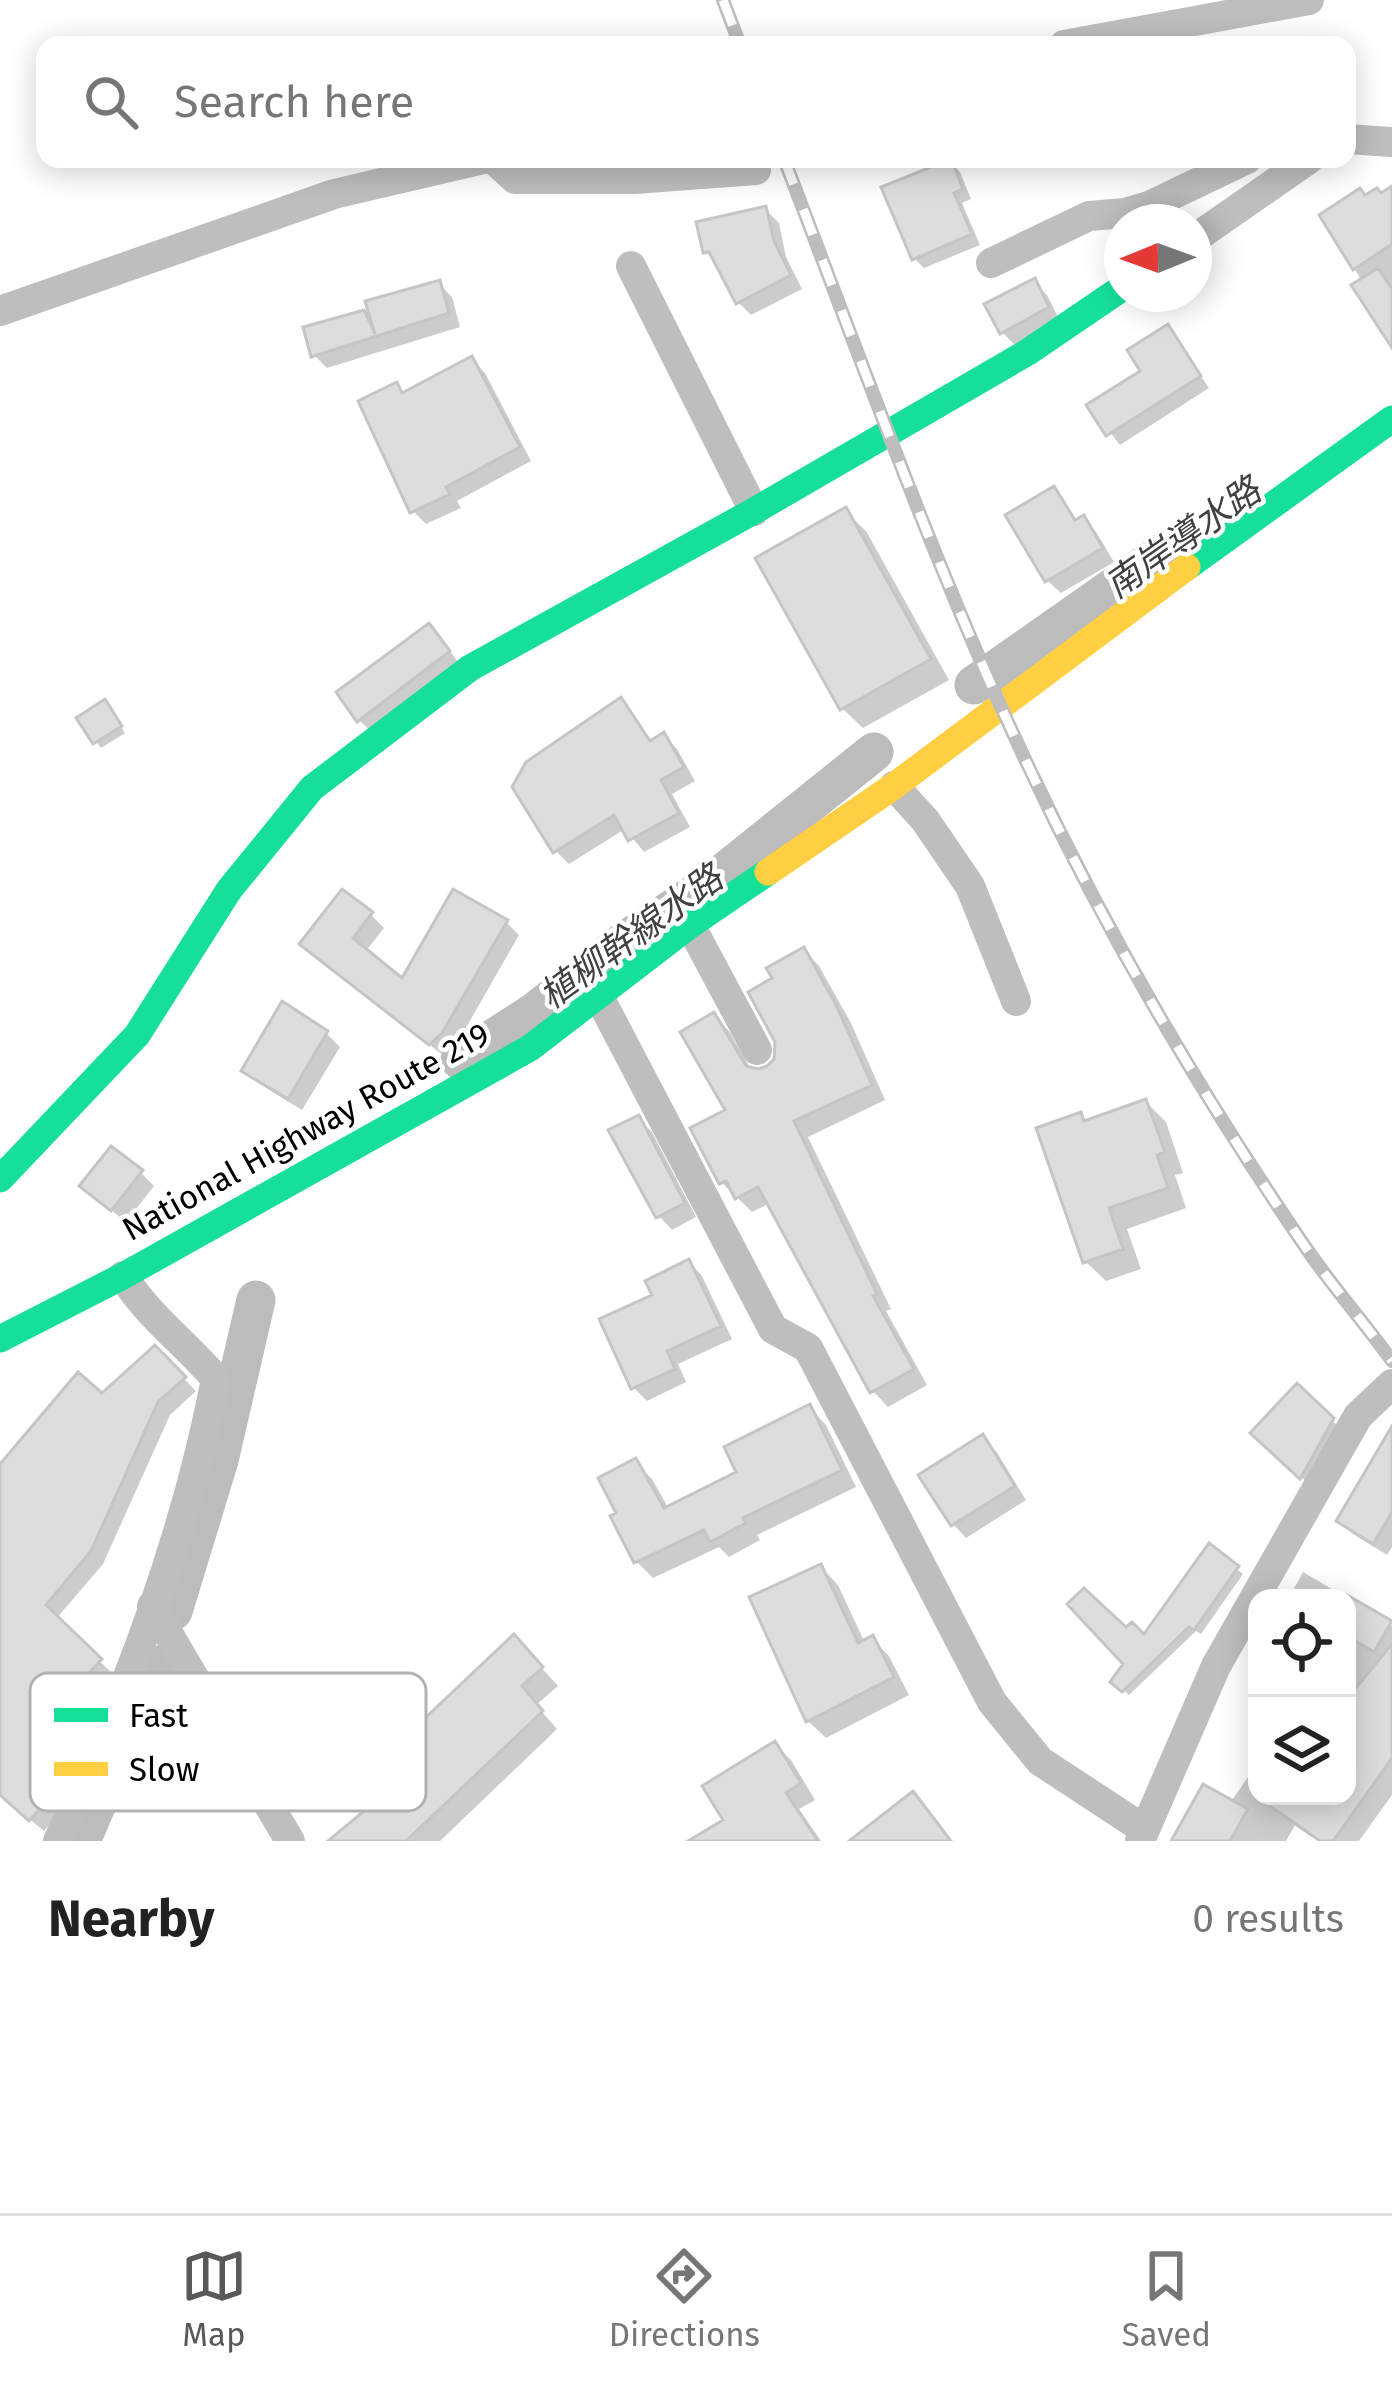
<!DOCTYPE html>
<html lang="en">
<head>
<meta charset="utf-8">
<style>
	body { margin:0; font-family:"Fira Sans","Noto Sans JP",sans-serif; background:#f2f2f2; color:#222 }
	.controls { position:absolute; right:36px; bottom:36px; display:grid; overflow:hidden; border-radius:24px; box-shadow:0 6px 30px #0003 }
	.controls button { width:108px; height:108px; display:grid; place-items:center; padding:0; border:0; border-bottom:3px solid #e0e0e0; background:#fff; color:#222; font:60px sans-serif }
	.compass { position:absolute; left:1104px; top:204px; width:108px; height:108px; border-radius:50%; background:#fff; box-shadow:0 6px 30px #0003; rotate:269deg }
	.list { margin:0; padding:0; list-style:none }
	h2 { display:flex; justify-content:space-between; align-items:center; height:156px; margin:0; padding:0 48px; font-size:51px }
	h2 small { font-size:39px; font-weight:400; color:#767676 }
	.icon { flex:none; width:66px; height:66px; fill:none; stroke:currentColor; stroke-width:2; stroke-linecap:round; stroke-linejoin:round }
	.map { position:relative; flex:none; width:1392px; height:1841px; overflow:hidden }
	.search { position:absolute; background:#fff; box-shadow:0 6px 30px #0003; left:36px; right:36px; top:36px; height:132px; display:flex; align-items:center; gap:30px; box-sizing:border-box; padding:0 42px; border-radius:24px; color:#767676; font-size:45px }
	.sheet { height:372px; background:#fff }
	nav { display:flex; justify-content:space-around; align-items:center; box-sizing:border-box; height:168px; border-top:3px solid #e0e0e0; background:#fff; font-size:33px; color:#767676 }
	nav a { display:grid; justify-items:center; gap:6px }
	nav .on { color:#595959 }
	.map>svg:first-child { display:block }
	.shadow { fill:#0003 }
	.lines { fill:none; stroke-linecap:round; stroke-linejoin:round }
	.canal { stroke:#bcbcbc; stroke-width:39 }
	.building { fill:#ddd; stroke:#c5c5c5; stroke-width:3 }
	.street { stroke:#bebebe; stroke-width:30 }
	.fast { stroke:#16e098; stroke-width:27 }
	.slow { stroke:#ffcf43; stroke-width:27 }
	.rail-casing { stroke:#bdbdbd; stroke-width:14 }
	.rail { stroke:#fff; stroke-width:9; stroke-dasharray:27; stroke-linecap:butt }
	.labels { text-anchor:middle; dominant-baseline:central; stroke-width:9; stroke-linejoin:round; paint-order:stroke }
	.street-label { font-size:33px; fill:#000; stroke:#fff }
	.water-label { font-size:36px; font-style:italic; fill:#414141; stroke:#fff }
	.key { fill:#fff; stroke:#b2b2b2; stroke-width:3 }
	.key-label { font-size:33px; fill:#000 }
</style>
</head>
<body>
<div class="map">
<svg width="1392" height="1841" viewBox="0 0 1392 1841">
	<rect width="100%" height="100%" fill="#fff"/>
	<path class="shadow" d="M 950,161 L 960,172 L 971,199 L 962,203 L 980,245 L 924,268 L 914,258 Z
		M 1366,198 L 1392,208 L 1392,332 L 1323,216 Z
		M 765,209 L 779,223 L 786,257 L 802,289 L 751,315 L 738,302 L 720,266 L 706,252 Z
		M 1034,282 L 1047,295 L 1060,321 L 1015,345 L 1002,332 Z
		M 439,284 L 452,297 L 460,327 L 327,368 L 314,355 L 363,314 L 376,326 Z
		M 1168,328 L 1209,388 L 1120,445 L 1090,406 L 1144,372 Z
		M 472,360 L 485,373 L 531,461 L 457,501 L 461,508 L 426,524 L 413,511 L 396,386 L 406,395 Z
		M 1054,490 L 1078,522 L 1083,519 L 1096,532 L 1114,562 L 1061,593 L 1047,580 Z
		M 845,511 L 866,531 L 949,680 L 863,728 L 842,708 Z
		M 442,640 L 461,666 L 373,733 L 359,720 Z
		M 620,700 L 653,743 L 664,736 L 677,749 L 695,781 L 672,794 L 690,827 L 644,852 L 625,829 L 569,864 L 556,851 Z
		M 110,709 L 125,733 L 101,748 L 80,719 Z
		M 371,915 L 384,928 L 365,952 L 403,983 L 506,922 L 519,935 L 455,1047 L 444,1056 L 316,956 Z
		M 804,950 L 819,966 L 851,1023 L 885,1100 L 808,1137 L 891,1309 L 886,1311 L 927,1385 L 888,1407 L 873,1391 L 770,1203 L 752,1212 L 722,1183 L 729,1111 L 714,1016 L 729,1031 L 752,1071 L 758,1072 L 777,1060 L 776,979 Z
		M 326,1033 L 340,1047 L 302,1110 L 258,1083 L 245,1070 Z
		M 1146,1102 L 1166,1122 L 1183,1173 L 1175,1175 L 1186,1208 L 1127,1229 L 1141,1269 L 1106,1281 L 1085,1261 L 1080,1116 L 1087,1123 Z
		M 638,1119 L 652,1132 L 696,1217 L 672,1230 L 659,1216 Z
		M 141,1173 L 154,1186 L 126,1222 L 97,1199 Z
		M 689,1262 L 702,1276 L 732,1339 L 678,1364 L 686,1382 L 647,1401 L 634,1388 L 656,1297 Z
		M 155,1349 L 196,1391 L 170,1415 L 103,1564 L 56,1619 L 113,1674 L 57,1733 L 89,1763 L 75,1797 L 44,1831 L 0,1795 L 0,1469 L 102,1397 Z
		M 1297,1387 L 1346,1434 L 1314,1489 L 1254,1433 Z
		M 810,1408 L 826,1425 L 856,1487 L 757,1535 L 760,1540 L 729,1557 L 719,1547 L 653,1578 L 637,1562 L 620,1514 L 635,1462 L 652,1479 L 669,1509 L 740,1473 Z
		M 982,1437 L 996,1451 L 1026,1500 L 966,1538 L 953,1524 Z
		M 1392,1454 L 1392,1547 L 1387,1555 L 1353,1534 L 1339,1521 Z
		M 1209,1548 L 1243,1574 L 1201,1634 L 1196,1631 L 1129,1695 L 1114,1681 L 1127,1663 L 1126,1631 L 1144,1639 Z
		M 821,1567 L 838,1585 L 865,1643 L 872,1639 L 889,1656 L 909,1695 L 826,1738 L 808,1721 Z
		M 1303,1572 L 1347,1598 L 1289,1598 Z
		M 1347,1598 L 1392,1626 L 1392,1795 L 1359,1841 L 1318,1841 L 1295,1825 L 1286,1841 L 1174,1841 L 1230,1803 L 1257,1764 L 1257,1796 L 1347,1796 Z
		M 530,1655 L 558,1686 L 536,1705 L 557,1729 L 440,1841 L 333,1841 L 410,1776 Z
		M 775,1745 L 791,1760 L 815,1800 L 799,1809 L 821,1841 L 694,1841 L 727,1821 Z"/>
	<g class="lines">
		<path class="canal" d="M 974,685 L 1182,539
			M 460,1060 L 533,1013 L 626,940 L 707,886 L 874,752
			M 173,1611 L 219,1460 L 256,1300
			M 81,1841 L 157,1665"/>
	</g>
	<path class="building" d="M 951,159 L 963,189 L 954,193 L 972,234 L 912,260 L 881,187 Z
		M 1392,186 L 1392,244 L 1353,270 L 1319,215 L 1360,188 L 1365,195 L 1377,188 L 1381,193 Z
		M 766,206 L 774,241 L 791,275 L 736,304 L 709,252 L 703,253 L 696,222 Z
		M 1378,268 L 1392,289 L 1392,348 L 1351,285 Z
		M 1035,278 L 1049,307 L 1000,334 L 984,304 Z
		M 440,280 L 449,313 L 311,357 L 303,327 L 364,310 L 375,334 L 365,301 Z
		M 1168,324 L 1201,376 L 1106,436 L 1086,405 L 1140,371 L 1127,350 Z
		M 472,356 L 520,447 L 446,487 L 450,494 L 410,513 L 358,401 L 397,382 L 402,393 Z
		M 1054,486 L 1075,520 L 1084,515 L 1103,548 L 1045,582 L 1005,515 Z
		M 846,507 L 931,659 L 840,710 L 755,558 Z
		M 429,623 L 450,651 L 357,722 L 336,692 Z
		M 621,697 L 650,741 L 664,732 L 684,767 L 661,780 L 679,813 L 628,841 L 614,815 L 553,853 L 512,787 L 526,762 Z
		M 105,699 L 122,726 L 93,744 L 76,718 Z
		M 342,889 L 373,912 L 353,938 L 402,978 L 453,889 L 508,920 L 442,1033 L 429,1045 L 299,944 Z
		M 804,947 L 836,1005 L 872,1085 L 794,1121 L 877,1294 L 873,1296 L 914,1369 L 870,1393 L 758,1187 L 735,1199 L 726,1181 L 719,1184 L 690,1128 L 725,1110 L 680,1032 L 714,1012 L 746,1066 L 758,1069 L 767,1066 L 774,1059 L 775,1042 L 748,992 L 772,978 L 766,968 Z
		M 282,1001 L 328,1031 L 288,1099 L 241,1071 Z
		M 1146,1099 L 1165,1152 L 1157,1155 L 1168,1188 L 1109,1208 L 1123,1249 L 1083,1263 L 1036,1128 L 1081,1112 L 1084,1121 Z
		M 639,1115 L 685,1203 L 656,1218 L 608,1130 Z
		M 111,1146 L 143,1170 L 111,1211 L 79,1186 Z
		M 689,1259 L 721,1326 L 667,1351 L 675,1369 L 631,1389 L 599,1319 L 652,1295 L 645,1281 Z
		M 155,1345 L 186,1377 L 158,1402 L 91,1551 L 46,1605 L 102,1659 L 46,1719 L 78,1747 L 62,1784 L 29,1821 L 0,1795 L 0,1464 L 78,1372 L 102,1393 Z
		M 1297,1383 L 1334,1418 L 1300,1479 L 1250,1433 Z
		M 810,1404 L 842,1470 L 743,1518 L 746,1523 L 710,1542 L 704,1530 L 634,1563 L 610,1516 L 616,1513 L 598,1478 L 636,1458 L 664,1508 L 736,1472 L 724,1447 Z
		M 1392,1426 L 1392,1512 L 1373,1544 L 1336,1521 Z
		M 983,1434 L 1015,1486 L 951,1526 L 918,1475 Z
		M 1209,1543 L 1239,1566 L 1194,1630 L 1189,1627 L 1122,1692 L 1110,1682 L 1123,1664 L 1067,1604 L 1084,1588 L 1126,1627 L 1132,1622 L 1144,1634 Z
		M 821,1564 L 858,1643 L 873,1635 L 894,1677 L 806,1722 L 749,1597 Z
		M 1347,1595 L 1392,1621 L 1374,1652 L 1347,1636 Z
		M 514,1634 L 543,1667 L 522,1686 L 543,1711 L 406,1841 L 328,1841 L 406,1776 L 386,1755 Z
		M 1392,1644 L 1392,1758 L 1333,1841 L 1320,1841 L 1256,1796 L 1347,1796 L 1347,1699 Z
		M 775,1741 L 801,1783 L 786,1793 L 818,1841 L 688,1841 L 723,1820 L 702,1786 Z
		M 1203,1784 L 1248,1809 L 1230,1841 L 1171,1841 Z
		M 913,1791 L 951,1841 L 849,1841 Z"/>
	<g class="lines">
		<path class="street" d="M 1064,45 L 1309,0
			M 1347,139 L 1392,142
			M 493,159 L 515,179 L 634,179 L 756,170
			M 1194,239 L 1309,159
			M 991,263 L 1089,216 L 1125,213 L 1149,206 L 1247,159
			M 631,266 L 754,511
			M 0,311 L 334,194 L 484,159
			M 894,786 L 925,820 L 970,886 L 1016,1001
			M 690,925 L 757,1050
			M 598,995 L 773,1329 L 808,1348 L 992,1702 L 1040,1761 L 1145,1830
			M 152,1606 L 290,1841
			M 58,1841 C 126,1693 185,1540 216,1379 C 186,1344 148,1316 123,1276
			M 1140,1841 L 1216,1666 L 1358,1416 L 1392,1384"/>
		<path class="fast" d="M 1187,567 L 1392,419
			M 0,1179 L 137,1035 L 229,890 L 312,788 L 470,668 L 754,511 L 1028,352 L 1122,288
			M 0,1339 L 123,1276 L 530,1048 L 690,925 L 768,872"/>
		<path class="slow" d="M 768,872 L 894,786 L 1187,567"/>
		<defs>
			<path id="rail" d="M 723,0 L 740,45
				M 784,159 C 861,359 933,563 1024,757 C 1103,927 1199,1091 1304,1245 C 1331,1285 1364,1322 1392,1361"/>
		</defs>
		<use href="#rail" class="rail-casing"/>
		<use href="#rail" class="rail"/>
	</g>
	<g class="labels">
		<g class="street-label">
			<text transform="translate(306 1132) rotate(-29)">National Highway Route 219</text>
		</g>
		<g class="water-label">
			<text transform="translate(1183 538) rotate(-35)">南岸導水路</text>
			<text transform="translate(631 937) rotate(-36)">植柳幹線水路</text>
		</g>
	</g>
	<rect x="30" y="1673" width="396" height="138" rx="18" class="key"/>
	<rect x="54" y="1708" width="54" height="14" fill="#16e098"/>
	<rect x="54" y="1762" width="54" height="14" fill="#ffcf43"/>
	<g class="key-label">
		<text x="129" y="1727">Fast</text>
		<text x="129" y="1781">Slow</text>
	</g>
</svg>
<div class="controls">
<button><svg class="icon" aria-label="locate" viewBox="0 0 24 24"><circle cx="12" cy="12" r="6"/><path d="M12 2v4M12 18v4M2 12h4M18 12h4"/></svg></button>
<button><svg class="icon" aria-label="layers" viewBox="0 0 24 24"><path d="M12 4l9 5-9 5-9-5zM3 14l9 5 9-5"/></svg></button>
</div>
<svg class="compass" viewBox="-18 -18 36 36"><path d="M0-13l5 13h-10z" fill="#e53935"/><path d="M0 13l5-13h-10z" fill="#767676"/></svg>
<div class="search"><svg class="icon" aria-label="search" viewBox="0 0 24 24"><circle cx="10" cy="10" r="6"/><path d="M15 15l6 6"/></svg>Search here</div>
</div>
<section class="sheet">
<h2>Nearby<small>0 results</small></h2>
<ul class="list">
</ul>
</section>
<nav>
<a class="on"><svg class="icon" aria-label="map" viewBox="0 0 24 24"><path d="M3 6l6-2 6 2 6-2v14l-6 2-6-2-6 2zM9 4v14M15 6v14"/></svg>Map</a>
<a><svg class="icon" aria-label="directions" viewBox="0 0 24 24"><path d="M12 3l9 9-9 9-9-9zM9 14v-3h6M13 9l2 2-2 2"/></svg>Directions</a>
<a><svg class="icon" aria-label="saved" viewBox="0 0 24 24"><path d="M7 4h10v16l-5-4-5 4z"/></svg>Saved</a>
</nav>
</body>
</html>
